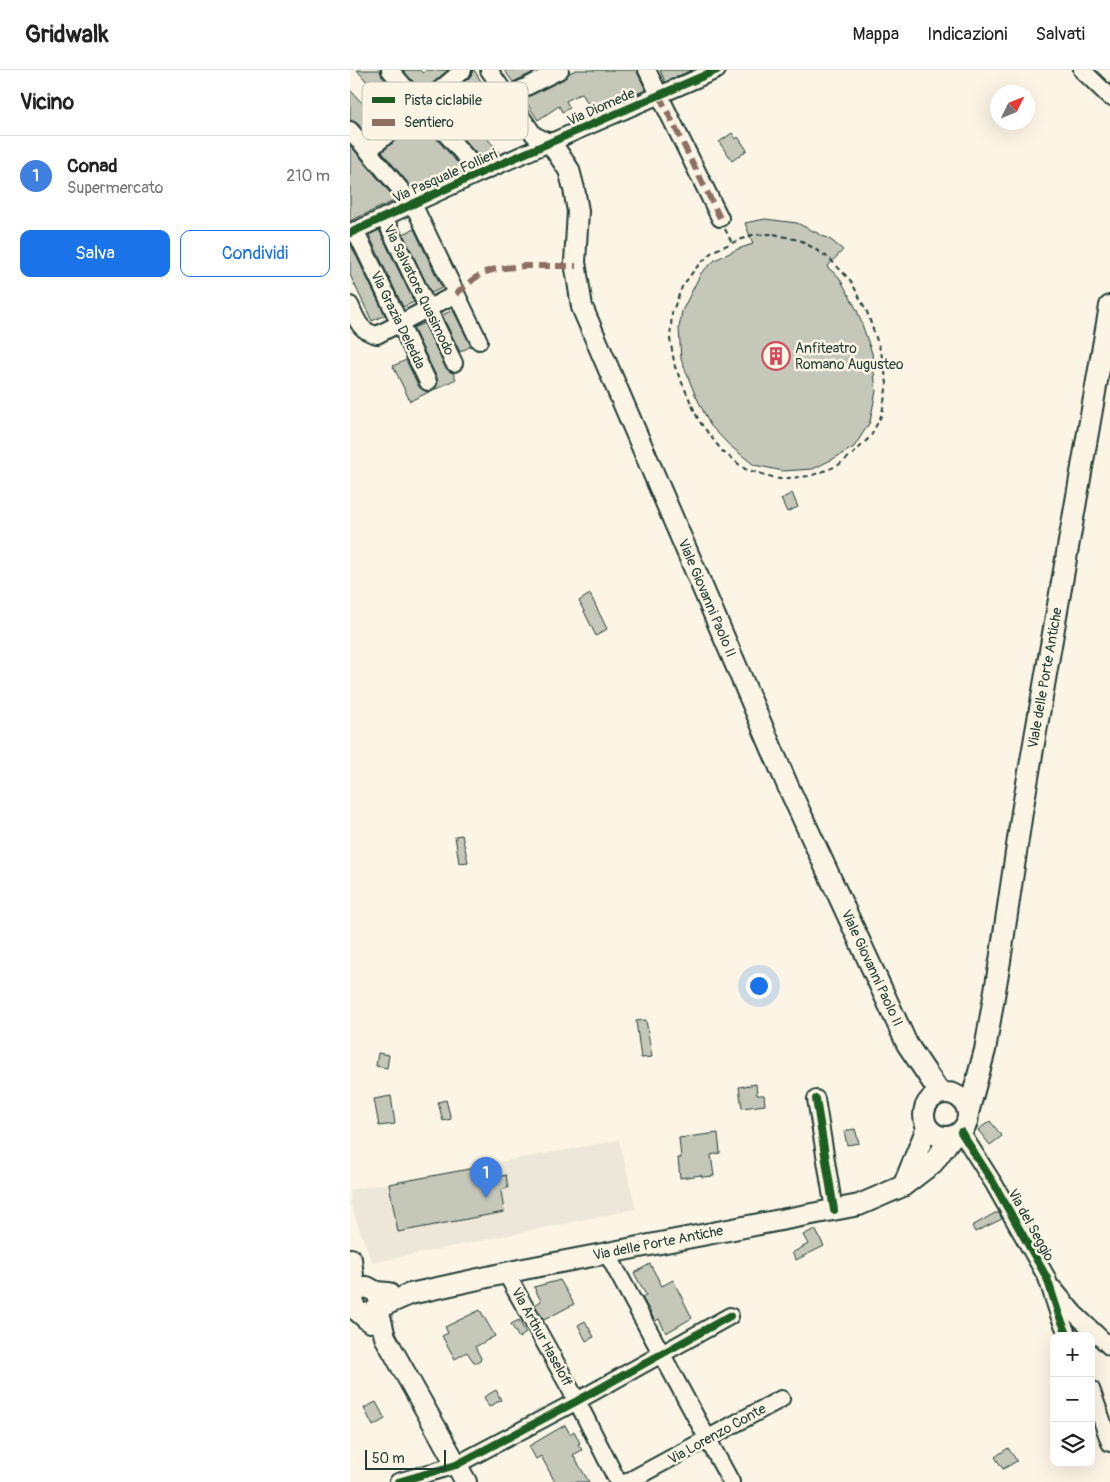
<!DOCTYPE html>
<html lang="it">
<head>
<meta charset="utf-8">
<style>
	body { margin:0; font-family:Pangolin,sans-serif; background:#f6f6f6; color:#222 }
	.controls { position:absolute; right:15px; bottom:15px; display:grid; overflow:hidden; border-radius:10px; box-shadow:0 5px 20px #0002 }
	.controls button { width:45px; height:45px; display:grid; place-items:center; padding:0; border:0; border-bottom:1px solid #e0e0e0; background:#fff; color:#222; font:25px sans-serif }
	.compass { position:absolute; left:640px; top:15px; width:45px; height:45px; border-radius:50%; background:#fff; box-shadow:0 5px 20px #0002; rotate:47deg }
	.scale { position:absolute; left:15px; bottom:12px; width:81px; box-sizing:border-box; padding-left:5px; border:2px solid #1f3d34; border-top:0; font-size:14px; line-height:18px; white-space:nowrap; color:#1f3d34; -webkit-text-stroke:4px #fcf5e5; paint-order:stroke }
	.you { position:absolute; left:408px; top:915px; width:18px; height:18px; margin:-12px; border:4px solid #fff; border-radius:50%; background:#1a73e8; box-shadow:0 0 0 8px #1a73e833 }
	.badge { display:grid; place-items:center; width:32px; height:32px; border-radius:50%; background:#1a73e8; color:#fff; font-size:16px; font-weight:700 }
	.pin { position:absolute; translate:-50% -41px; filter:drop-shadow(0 1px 2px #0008) }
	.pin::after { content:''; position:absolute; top:26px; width:18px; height:15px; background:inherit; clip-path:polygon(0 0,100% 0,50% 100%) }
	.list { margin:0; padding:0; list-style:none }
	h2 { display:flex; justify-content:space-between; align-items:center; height:65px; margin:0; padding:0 20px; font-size:21px }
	h2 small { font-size:16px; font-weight:400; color:#767676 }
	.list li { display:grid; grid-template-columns:32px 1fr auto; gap:15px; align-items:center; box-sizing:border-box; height:80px; padding:0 20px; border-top:1px solid #e0e0e0 }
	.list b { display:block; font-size:19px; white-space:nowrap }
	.list p { margin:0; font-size:16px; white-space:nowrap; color:#767676 }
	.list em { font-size:16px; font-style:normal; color:#767676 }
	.actions { display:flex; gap:10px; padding:15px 20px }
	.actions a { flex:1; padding:11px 0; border:1px solid #1a73e8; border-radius:10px; text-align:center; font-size:18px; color:#1a73e8 }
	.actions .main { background:#1a73e8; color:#fff }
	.icon { flex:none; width:28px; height:28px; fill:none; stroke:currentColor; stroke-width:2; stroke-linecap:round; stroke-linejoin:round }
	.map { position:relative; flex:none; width:760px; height:1412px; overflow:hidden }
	header { display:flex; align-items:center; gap:30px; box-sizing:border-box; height:70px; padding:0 25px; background:#fff; border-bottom:1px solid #e0e0e0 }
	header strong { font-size:24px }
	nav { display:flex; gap:28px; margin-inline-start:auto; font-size:18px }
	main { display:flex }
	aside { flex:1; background:#fff }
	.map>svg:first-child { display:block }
	.built { fill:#ece7d8 }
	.building { fill:#c5c7b9; stroke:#1f3d34 }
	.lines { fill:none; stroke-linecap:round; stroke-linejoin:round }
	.minor-casing { stroke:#1f3d34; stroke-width:20 }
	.major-casing { stroke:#1f3d34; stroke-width:24 }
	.path { stroke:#1f3d34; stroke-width:2; stroke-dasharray:5 4; stroke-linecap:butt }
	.minor { stroke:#fcf5e5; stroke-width:16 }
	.major { stroke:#fcf5e5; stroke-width:20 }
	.quiet { stroke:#8d6e63; stroke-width:6; stroke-dasharray:12 6; stroke-linecap:butt }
	.cycleway-casing { stroke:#fcf5e5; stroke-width:11 }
	.cycleway { stroke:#1b5e20; stroke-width:8 }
	.labels { text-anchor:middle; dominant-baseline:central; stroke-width:5; stroke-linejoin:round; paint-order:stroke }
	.street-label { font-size:14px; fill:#1f3d34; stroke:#fcf5e5 }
	.poi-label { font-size:14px; fill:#1f3d34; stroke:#fcf5e5; text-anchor:start }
	.key { fill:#fcf5e5; stroke:#babeb0; stroke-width:1 }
	.key-label { font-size:14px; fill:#1f3d34 }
</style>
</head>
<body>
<header>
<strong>Gridwalk</strong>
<nav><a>Mappa</a><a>Indicazioni</a><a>Salvati</a></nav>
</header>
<main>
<aside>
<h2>Vicino<small></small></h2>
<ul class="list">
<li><span class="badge" style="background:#3f7fe0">1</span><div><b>Conad</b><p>Supermercato</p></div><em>210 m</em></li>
</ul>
<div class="actions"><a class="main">Salva</a><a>Condividi</a></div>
</aside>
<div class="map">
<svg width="760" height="1412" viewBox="0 0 760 1412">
	<rect width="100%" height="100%" fill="#fcf5e5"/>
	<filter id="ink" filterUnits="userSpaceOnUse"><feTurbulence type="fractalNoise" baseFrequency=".02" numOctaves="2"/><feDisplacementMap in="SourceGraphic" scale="10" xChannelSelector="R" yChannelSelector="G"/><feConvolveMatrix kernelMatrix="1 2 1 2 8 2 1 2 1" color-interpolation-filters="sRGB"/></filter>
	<g filter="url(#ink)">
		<path class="built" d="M 269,1070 L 286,1139 L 22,1193 L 0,1134 L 0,1120 Z"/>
		<path class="building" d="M 7,0 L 30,0 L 32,7 L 57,35 L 19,67 L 7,53 L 0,50 L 0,20 L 14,35 L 27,24 Z
			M 53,0 L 69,0 L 73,3 L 77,0 L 98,0 L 72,22 Z
			M 123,0 L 124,0 L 139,24 L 127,36 L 132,41 L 121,50 L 149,82 L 132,90 L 85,37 L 119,8 Z
			M 154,0 L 188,0 L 163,12 Z
			M 226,0 L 286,0 L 296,20 L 242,42 L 232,23 L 216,31 L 220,38 L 212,42 L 209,36 L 188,50 L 174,29 L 214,9 L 219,3 Z
			M 310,0 L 342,0 L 315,12 Z
			M 70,50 L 114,100 L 65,121 L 32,82 Z
			M 382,63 L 386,69 L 388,67 L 397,80 L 382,91 L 369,72 Z
			M 0,75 L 46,130 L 0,151 Z
			M 415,149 L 447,153 L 481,170 L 493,180 L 477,197 L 489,207 L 507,240 L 522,283 L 526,321 L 520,352 L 504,377 L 483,389 L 463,399 L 433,401 L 404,395 L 379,375 L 360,355 L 344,322 L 331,289 L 329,258 L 332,241 L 351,203 L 365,190 L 388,179 L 403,174 L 395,153 Z
			M 64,159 L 92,218 L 81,223 L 53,164 Z
			M 29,160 L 64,232 L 53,237 L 19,165 Z
			M 0,173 L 35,245 L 22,251 L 0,205 Z
			M 103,240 L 121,276 L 110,282 L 92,245 Z
			M 74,253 L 95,297 L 99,301 L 103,303 L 106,309 L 84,320 L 88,313 L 87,308 L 63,258 Z
			M 56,290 L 69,317 L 73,320 L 81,321 L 60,331 L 43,296 Z
			M 442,423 L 448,437 L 437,442 L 431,429 Z
			M 240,524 L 257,559 L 246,566 L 229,531 Z
			M 112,765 L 118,792 L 109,793 L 105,766 Z
			M 296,950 L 302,987 L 291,988 L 286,951 Z
			M 28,983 L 39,985 L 37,998 L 26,996 Z
			M 406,1014 L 407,1025 L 414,1025 L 415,1035 L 392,1038 L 389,1017 Z
			M 41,1026 L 45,1054 L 29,1056 L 24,1029 Z
			M 96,1030 L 101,1049 L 93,1051 L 88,1032 Z
			M 640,1051 L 652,1066 L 640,1075 L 628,1060 Z
			M 505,1059 L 509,1073 L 497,1075 L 494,1061 Z
			M 368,1063 L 370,1083 L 361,1085 L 364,1106 L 352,1107 L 351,1105 L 330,1108 L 328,1088 L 331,1088 L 329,1068 Z
			M 146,1094 L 148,1107 L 156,1105 L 158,1118 L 151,1120 L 154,1142 L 48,1162 L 39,1114 Z
			M 645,1143 L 649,1143 L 652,1149 L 625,1162 L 622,1156 Z
			M 465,1159 L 474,1176 L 446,1190 L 442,1183 L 458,1174 L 453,1165 Z
			M 300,1194 L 312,1216 L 323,1210 L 342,1248 L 316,1263 L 309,1249 L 305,1251 L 292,1227 L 296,1225 L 284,1203 Z
			M 210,1210 L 224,1234 L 194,1250 L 185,1235 L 191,1231 L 184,1217 Z
			M 130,1240 L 145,1266 L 125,1277 L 131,1288 L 130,1291 L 127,1293 L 123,1291 L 117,1282 L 105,1289 L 92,1266 L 98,1263 L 95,1257 Z
			M 169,1250 L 176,1263 L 169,1268 L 161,1254 Z
			M 235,1251 L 244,1267 L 236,1271 L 228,1255 Z
			M 146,1320 L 151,1330 L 139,1337 L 134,1327 Z
			M 26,1332 L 35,1349 L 23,1356 L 14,1338 Z
			M 215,1355 L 220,1364 L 224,1361 L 230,1373 L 228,1374 L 232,1380 L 223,1385 L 239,1412 L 205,1412 L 191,1386 L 186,1389 L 179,1376 Z
			M 658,1378 L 667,1391 L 653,1399 L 645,1387 Z"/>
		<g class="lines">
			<defs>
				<path id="minor" d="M 40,0 L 130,103
					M 139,0 L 184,65 L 201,73
					M 297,0 L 370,148
					M 732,0 L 760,27
					M 158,26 L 210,0
					M 0,60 L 63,134 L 129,271
					M 18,81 L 113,0
					M 34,147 L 104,293
					M 5,160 L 78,312
					M 0,163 L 130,103 L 367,0
					M 0,235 C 7,250 9,261 27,265 L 106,224
					M 466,1029 L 484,1140
					M 611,1062 L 644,1114 L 697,1208 L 709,1245 L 718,1266
					M 257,1183 L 381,1412
					M 156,1203 L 227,1331 L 268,1412
					M 704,1219 L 724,1243 L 760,1277
					M 741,1319 L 760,1373
					M 48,1412 L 106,1395 L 227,1331 L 380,1246
					M 277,1412 L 431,1329"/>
				<path id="major" d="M 201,73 L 219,100 L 224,119 L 228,141 L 225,192 L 232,237 L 437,714 L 557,974 L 590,1023
					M574 1045a22 22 0 1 1 44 0a22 22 0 1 1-44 0Z
					M 618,1043 L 635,980 L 650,891 L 672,742 L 760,236
					M 554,1114 L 577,1058
					M 1,1189 L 5,1223
					M 26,1222 L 30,1230 L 28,1238 L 35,1267 L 116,1412
					M 12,1244 L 22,1243 L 28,1238 L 60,1224 L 174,1199 L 509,1135 L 553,1116 L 583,1093 L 602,1067
					M 20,1252 L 4,1238 L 3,1228 L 5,1223 L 10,1218 L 17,1217 L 26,1222 L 38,1223"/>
			</defs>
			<use href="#minor" class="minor-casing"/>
			<use href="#major" class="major-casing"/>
			<path class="path" d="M 375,159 L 382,173
				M 424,164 L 452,171 L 479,188 L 501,211 L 517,242 L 531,282 L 537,313 L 532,344 L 521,366 L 503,384 L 487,396 L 460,406 L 429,409 L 395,399 L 372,381 L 349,351 L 325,297 L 320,269 L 322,243 L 332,217 L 345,199 L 363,181 L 382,173 L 402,165 Z"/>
			<use href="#minor" class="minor"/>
			<use href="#major" class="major"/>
			<path class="quiet" d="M 309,25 L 370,148
				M 106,224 L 125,208 L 135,202 L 146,199 L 174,196 L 226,196"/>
			<defs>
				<path id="cycleway" d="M 0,163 L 130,103 L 367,0
					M 466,1029 L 484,1140
					M 611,1062 L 644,1114 L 697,1208 L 709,1245 L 718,1266
					M 48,1412 L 106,1395 L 227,1331 L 380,1246"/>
			</defs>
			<use href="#cycleway" class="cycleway-casing"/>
			<use href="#cycleway" class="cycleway"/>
		</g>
	</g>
	<defs>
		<symbol id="building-ring" viewBox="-11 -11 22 22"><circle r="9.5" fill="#fcf5e5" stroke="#d1495b" stroke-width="1.5"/><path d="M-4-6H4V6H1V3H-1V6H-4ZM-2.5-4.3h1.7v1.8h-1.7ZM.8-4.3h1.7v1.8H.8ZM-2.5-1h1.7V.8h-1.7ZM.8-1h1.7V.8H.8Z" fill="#d1495b"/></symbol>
	</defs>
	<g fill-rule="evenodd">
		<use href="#building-ring" x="410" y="270" width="32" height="32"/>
	</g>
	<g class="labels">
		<g class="street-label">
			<text transform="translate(251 37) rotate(-24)">Via Diomede</text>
			<text transform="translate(95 106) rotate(-24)">Via Pasquale Follieri</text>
			<text transform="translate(69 220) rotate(64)">Via Salvatore Quasimodo</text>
			<text transform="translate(48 250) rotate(64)">Via Grazia Deledda</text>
			<text transform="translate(357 528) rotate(67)">Viale Giovanni Paolo II</text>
			<text transform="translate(695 608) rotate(-80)">Viale delle Porte Antiche</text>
			<text transform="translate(522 898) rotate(65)">Viale Giovanni Paolo II</text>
			<text transform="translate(681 1155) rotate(61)">Via del Seggio</text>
			<text transform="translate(308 1173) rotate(-11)">Via delle Porte Antiche</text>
			<text transform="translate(192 1267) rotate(61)">Via Arthur Haseloff</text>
			<text transform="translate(367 1364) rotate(-29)">Via Lorenzo Conte</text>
		</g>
		<g class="poi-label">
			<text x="445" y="278">Anfiteatro<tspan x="445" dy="16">Romano Augusteo</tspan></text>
		</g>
	</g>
	<rect x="12" y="12" width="166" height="58" rx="8" class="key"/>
	<rect x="22" y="27" width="23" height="6" fill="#1b5e20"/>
	<rect x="22" y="49" width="23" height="7" fill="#8d6e63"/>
	<g class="key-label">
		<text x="54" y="35">Pista ciclabile</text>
		<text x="54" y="57">Sentiero</text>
	</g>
</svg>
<div class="controls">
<button>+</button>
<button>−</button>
<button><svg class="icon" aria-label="layers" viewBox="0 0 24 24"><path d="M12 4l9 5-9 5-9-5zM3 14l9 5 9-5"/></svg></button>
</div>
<svg class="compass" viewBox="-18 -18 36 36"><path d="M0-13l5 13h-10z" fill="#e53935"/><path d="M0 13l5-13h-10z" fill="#767676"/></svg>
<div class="scale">50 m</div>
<div class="you"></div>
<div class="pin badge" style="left:136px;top:1128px;background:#3f7fe0">1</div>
</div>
</main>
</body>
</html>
